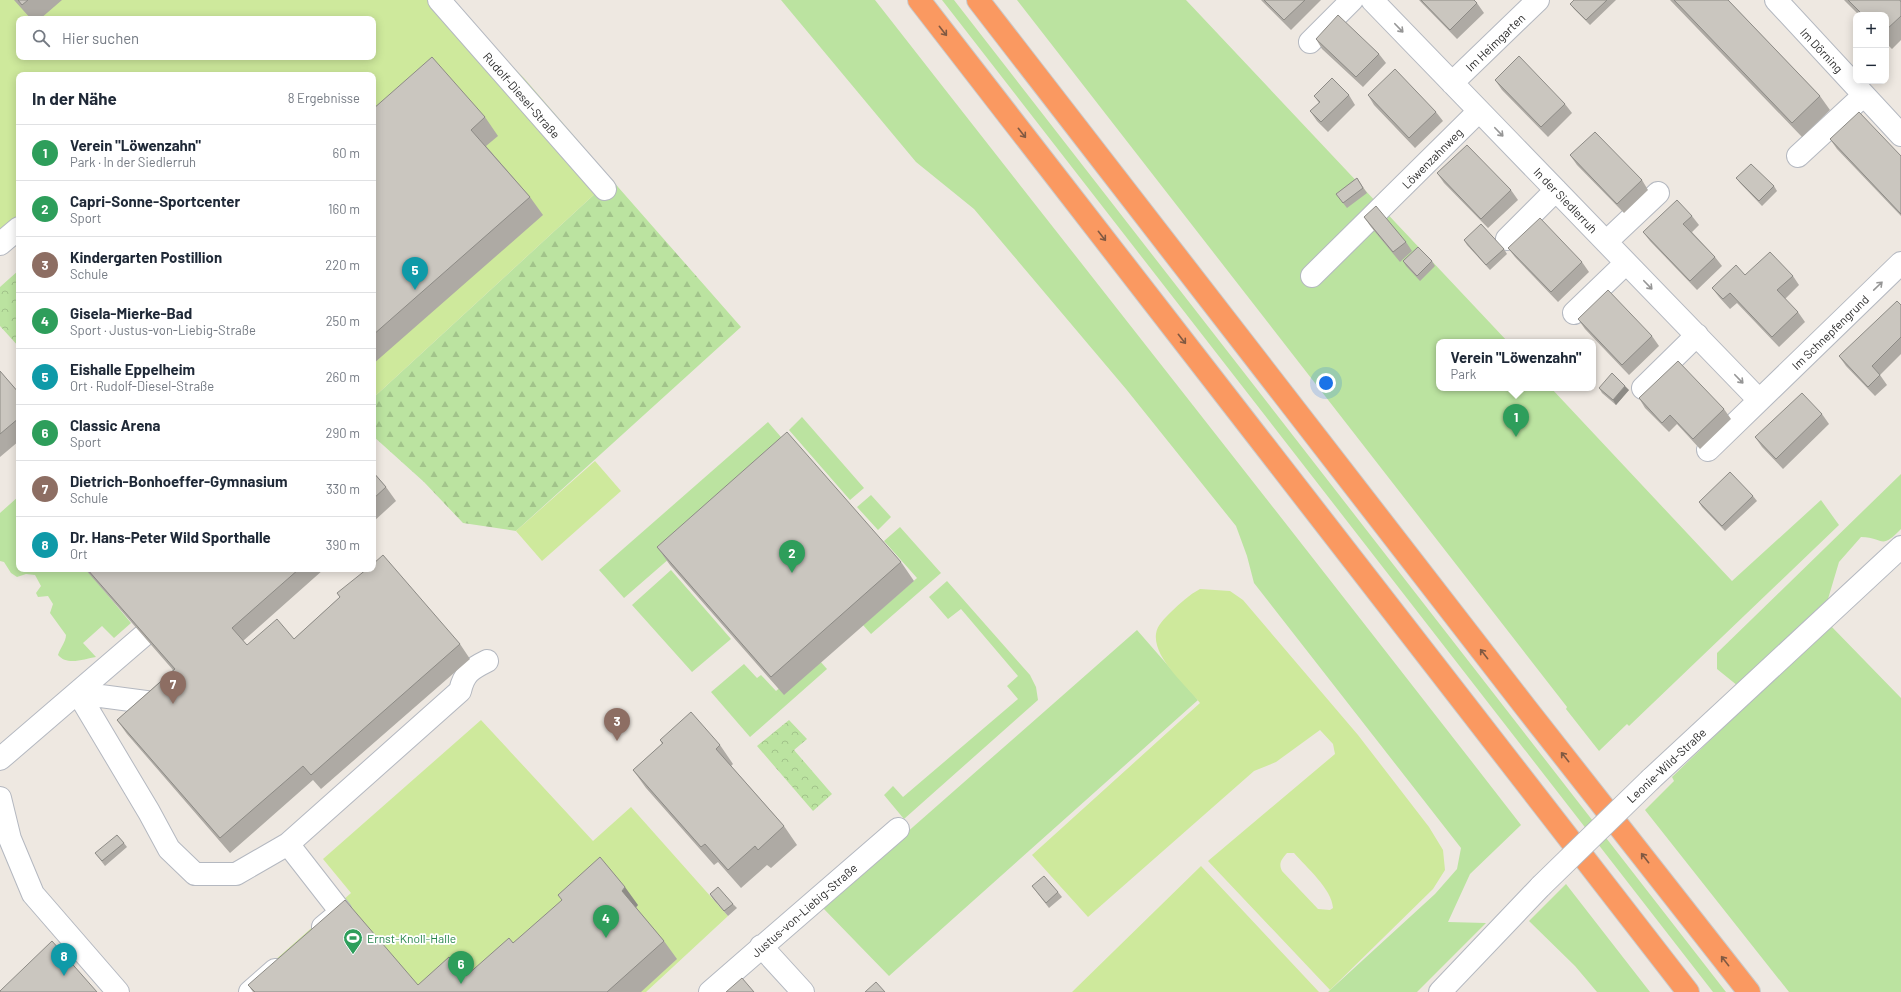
<!DOCTYPE html>
<html lang="de">
<head>
<meta charset="utf-8">
<style>
	body { margin:0; font-family:Barlow,sans-serif; background:#f6f6f7; color:#1f2937 }
	.controls { position:absolute; right:12px; top:12px; display:grid; overflow:hidden; border-radius:8px; box-shadow:0 2px 10px #0003 }
	.controls button { width:36px; height:36px; display:grid; place-items:center; padding:0; border:0; border-bottom:1px solid #e0e1e3; background:#fff; color:#1f2937; font:20px sans-serif }
	.you { position:absolute; left:1326px; top:383px; width:14px; height:14px; margin:-10px; border:3px solid #fff; border-radius:50%; background:#1a73e8; box-shadow:0 0 0 6px #1a73e833 }
	.badge { display:grid; place-items:center; width:26px; height:26px; border-radius:50%; background:#7c3aed; color:#fff; font-size:13px; font-weight:700 }
	.pin { position:absolute; translate:-50% -33px; filter:drop-shadow(0 1px 2px #0008) }
	.pin::after { content:''; position:absolute; top:21px; width:14px; height:12px; background:inherit; clip-path:polygon(0 0,100% 0,50% 100%) }
	.popup { position:absolute; left:1436px; top:339px; width:160px; height:52px; box-sizing:border-box; display:grid; place-content:center; border-radius:8px; background:#fff; filter:drop-shadow(0 1px 3px #0005); font-size:13px; white-space:nowrap; color:#747a83 }
	.popup b { font-size:15px; color:#1f2937 }
	.popup::after { content:''; position:absolute; left:50%; top:100%; margin-left:-8px; border:8px solid transparent; border-top-color:#fff }
	.list { margin:0; padding:0; list-style:none }
	h2 { display:flex; justify-content:space-between; align-items:center; height:52px; margin:0; padding:0 16px; font-size:17px }
	h2 small { font-size:13px; font-weight:400; color:#747a83 }
	.list li { display:grid; grid-template-columns:26px 1fr auto; gap:12px; align-items:center; box-sizing:border-box; height:56px; padding:0 16px; border-top:1px solid #e0e1e3 }
	.list b { display:block; font-size:15px; white-space:nowrap }
	.list p { margin:0; font-size:13px; white-space:nowrap; color:#747a83 }
	.list em { font-size:13px; font-style:normal; color:#747a83 }
	.icon { flex:none; width:22px; height:22px; fill:none; stroke:currentColor; stroke-width:2; stroke-linecap:round; stroke-linejoin:round }
	.map { position:relative; flex:none; width:1901px; height:992px; overflow:hidden }
	.search { position:absolute; background:#fff; box-shadow:0 2px 10px #0003; left:16px; top:16px; width:360px; height:44px; display:flex; align-items:center; gap:10px; box-sizing:border-box; padding:0 14px; border-radius:8px; color:#747a83; font-size:15px }
	.panel { position:absolute; background:#fff; box-shadow:0 2px 10px #0003; left:16px; top:72px; width:360px; height:500px; border-radius:8px }
	.map>svg:first-child { display:block }
	.grass { fill:#bbe3a0 }
	.forest { fill:url(#forest-firs) }
	.park { fill:url(#park-crowns) }
	.pitch { fill:#cee99c; fill-rule:evenodd }
	.lines { fill:none; stroke-linecap:round; stroke-linejoin:round }
	.minor-casing { stroke:#b4b8c0; stroke-width:24 }
	.highway-casing { stroke:#c9c9c9; stroke-width:24 }
	.minor { stroke:#fff; stroke-width:22 }
	.highway { stroke:#fa9961; stroke-width:22 }
	.minor-bridge-casing { stroke:#b4b8c0; stroke-width:24; stroke-linecap:butt }
	.minor-bridge { stroke:#fff; stroke-width:22 }
	.wall { fill:#aeaaa4 }
	.shaded-wall { fill:#8d8b86 }
	.building { fill:#cac6bf; stroke:#8d8b86 }
	.oneway { stroke:#969696 }
	.oneway2 { stroke:#805942 }
	.labels { text-anchor:middle; dominant-baseline:central; stroke-width:3.5; stroke-linejoin:round; paint-order:stroke }
	.street-label { font-size:12px; fill:#2e2e2e; stroke:#fff }
	.leisure-label { font-size:12px; fill:#27864d; stroke:#fff; text-anchor:start }
</style>
</head>
<body>
<div class="map">
<svg width="1901" height="992" viewBox="0 0 1901 992">
	<defs>
		<pattern id="forest-firs" width="22" height="20" patternUnits="userSpaceOnUse"><rect width="22" height="20" fill="#bbe3a0"/><path d="M5 1l3.5 6h-7zM16 11l3.5 6h-7z" fill="#a1c38a"/></pattern>
		<pattern id="park-crowns" width="20" height="18" patternUnits="userSpaceOnUse"><rect width="20" height="18" fill="#bbe3a0"/><path d="M2 6a3 3 0 1 1 6 0M12 15a3 3 0 1 1 6 0" fill="none" stroke="#a1c38a"/></pattern>
	</defs>
	<rect width="100%" height="100%" fill="#eee8e1"/>
	<path class="grass" d="M 781,0 L 875,0 C 1090,275 1307,549 1521,825 L 1470,874 L 1448,922 L 1486,923 L 1417,992 L 1328,992 L 1435,894 L 1457,869 L 1461,848 L 1254,583 L 1247,556 L 1236,526 L 1126,389 L 974,209 L 916,162 Z
		M 942,0 L 954,0 L 1726,992 L 1713,992 Z
		M 1017,0 L 1186,0 L 1508,342 L 1439,342 L 1439,388 L 1551,388 L 1732,581 L 1821,500 L 1839,525 L 1629,726 L 1627,724 L 1599,751 L 1566,709 L 1567,707 Z
		M 802,417 L 864,488 L 850,500 L 789,430 Z
		M 768,422 L 793,451 L 624,598 L 599,570 Z
		M 1901,474 L 1901,529 C 1880,551 1884,537 1861,537 L 1839,562 L 1828,599 L 1810,619 L 1738,686 L 1717,669 L 1717,653 Z
		M 871,495 L 891,517 L 878,530 L 857,507 Z
		M 19,496 L 19,569 L 86,569 L 131,623 L 114,638 L 102,626 L 83,643 L 96,657 C 84,659 67,666 58,655 C 60,648 66,642 66,635 L 50,613 L 53,604 L 48,596 L 38,597 L 36,593 L 41,586 L 35,575 L 26,574 L 17,577 L 11,573 L 4,562 L 0,561 L 0,513 Z
		M 900,527 L 941,573 L 871,634 L 863,625 L 917,578 L 884,541 Z
		M 671,570 L 731,639 L 692,672 L 632,605 Z
		M 947,581 L 1030,675 L 1036,687 L 1038,700 L 904,819 L 884,795 L 893,786 L 903,797 L 1018,699 L 1007,686 L 1018,676 L 961,609 L 948,619 L 929,597 Z
		M 1830,625 L 1901,698 L 1901,992 L 1789,992 L 1645,810 L 1674,781 L 1672,777 Z
		M 1137,630 L 1198,700 L 889,976 L 822,907 Z
		M 819,660 L 827,669 L 750,737 L 711,692 L 744,664 L 757,678 L 761,675 L 776,691 L 791,678 Z
		M 1566,884 L 1650,992 L 1597,992 L 1575,966 L 1529,921 Z"/>
	<path class="forest" d="M 611,179 L 741,327 L 516,531 L 463,523 L 424,482 L 373,436 L 373,398 Z"/>
	<path class="park" d="M 19,270 L 19,347 L 0,326 L 0,287 Z
		M 789,720 L 807,739 L 794,750 L 832,794 L 813,811 L 757,746 Z"/>
	<path class="pitch" d="M 0,0 L 444,0 L 524,78 L 611,179 L 373,398 L 373,75 L 19,75 L 19,216 L 0,233 ZM 19,19 L 373,19 L 373,57 L 19,57 Z
		M 595,461 L 621,491 L 542,561 L 516,531 Z
		M 1200,589 L 1230,591 L 1243,600 L 1358,735 L 1429,827 L 1443,850 L 1445,870 L 1433,889 L 1330,990 L 1208,861 L 1335,754 L 1333,744 L 1320,730 L 1276,762 L 1254,771 L 1088,917 L 1032,855 L 1200,703 C 1186,685 1153,658 1156,634 C 1157,625 1165,618 1171,612 C 1180,603 1189,595 1200,589 ZM 1287,853 L 1294,853 C 1306,867 1332,889 1333,908 L 1330,910 L 1318,909 L 1282,871 C 1278,863 1282,859 1287,853 Z
		M 481,720 L 593,841 L 631,807 L 728,916 L 646,992 L 239,992 L 351,893 L 323,859 Z
		M 1201,866 L 1319,992 L 1072,992 Z"/>
	<g class="lines">
		<defs>
			<path id="minor" d="M 439,0 L 605,189
				M 1372,0 L 1759,400
				M 1776,0 L 1901,135
				M 1310,42 L 1352,0
				M 1452,83 L 1538,0
				M 1798,156 L 1864,95
				M 1507,239 L 1556,190
				M 1606,242 L 1658,193
				M 0,244 L 19,228
				M 1312,276 L 1479,111
				M 1574,313 L 1626,263
				M 1643,388 L 1697,335
				M 1708,450 L 1901,263
				M 78,693 L 149,812 L 169,849 L 195,874 L 236,874 L 288,844
				M 78,693 L 161,704
				M 0,759 L 143,636
				M 1651,779 L 1901,547
				M 0,798 L 10,839 L 33,894 L 118,992
				M 323,927 L 341,912 L 288,844 L 460,691 C 464,673 471,669 487,661
				M 761,946 L 803,992
				M 250,992 L 275,970
				M 710,992 L 898,829
				M 1440,992 L 1541,886"/>
			<path id="highway" d="M 919,0 L 1688,992
				M 978,0 L 1526,708 L 1749,992"/>
		</defs>
		<use href="#minor" class="minor-casing"/>
		<use href="#highway" class="highway-casing"/>
		<use href="#minor" class="minor"/>
		<use href="#highway" class="highway"/>
		<defs>
			<path id="minor-bridge" d="M 1541,886 L 1651,779"/>
		</defs>
		<use href="#minor-bridge" class="minor-bridge-casing"/>
		<use href="#minor-bridge" class="minor-bridge"/>
	</g>
	<path class="wall" d="M 14,0 L 62,0 L 40,19 L 31,19 Z
		M 1261,0 L 1321,0 L 1291,30 Z
		M 1419,0 L 1474,0 L 1477,3 L 1484,13 L 1457,39 Z
		M 1574,0 L 1616,0 L 1590,25 L 1574,9 L 1570,4 Z
		M 1670,0 L 1728,0 L 1820,96 L 1830,110 L 1802,137 Z
		M 1844,0 L 1900,0 L 1901,2 L 1901,40 L 1892,49 L 1886,43 L 1886,15 L 1859,15 Z
		M 1316,39 L 1379,54 L 1386,63 L 1363,87 L 1322,49 Z
		M 1495,80 L 1565,104 L 1572,113 L 1548,137 L 1502,90 Z
		M 1349,95 L 1355,105 L 1328,132 L 1317,121 L 1310,111 L 1319,103 L 1314,96 Z
		M 1368,95 L 1436,112 L 1443,121 L 1415,148 L 1374,105 Z
		M 373,109 L 485,117 L 498,136 L 486,146 L 530,197 L 543,215 L 373,364 Z
		M 1830,139 L 1901,156 L 1901,216 L 1837,149 Z
		M 1570,155 L 1642,180 L 1648,190 L 1624,213 L 1577,165 Z
		M 1437,173 L 1511,190 L 1518,200 L 1488,228 L 1444,183 Z
		M 1357,178 L 1367,193 L 1347,208 L 1336,194 Z
		M 1736,178 L 1774,186 L 1777,191 L 1762,206 L 1740,183 Z
		M 1692,216 L 1699,225 L 1692,232 L 1715,257 L 1722,266 L 1697,290 L 1650,241 L 1643,232 Z
		M 1364,217 L 1406,242 L 1412,251 L 1400,262 L 1371,227 Z
		M 1464,240 L 1504,249 L 1507,254 L 1490,270 L 1467,245 Z
		M 1508,248 L 1582,262 L 1589,272 L 1558,302 L 1515,257 Z
		M 1403,261 L 1432,261 L 1435,266 L 1420,281 L 1406,266 Z
		M 1745,275 L 1793,276 L 1799,285 L 1785,299 L 1798,312 L 1805,322 L 1779,347 L 1737,303 L 1730,309 L 1719,297 L 1712,288 Z
		M 1901,305 L 1901,354 L 1880,375 L 1887,385 L 1875,396 L 1846,366 L 1839,356 Z
		M 1578,319 L 1652,336 L 1659,346 L 1629,375 L 1585,329 Z
		M 0,371 L 19,393 L 19,441 L 0,457 Z
		M 1599,388 L 1629,390 L 1616,405 L 1602,393 Z
		M 1639,398 L 1724,409 L 1731,419 L 1700,449 L 1677,424 L 1669,432 L 1645,408 Z
		M 1822,414 L 1829,424 L 1783,469 L 1762,447 L 1755,437 Z
		M 373,472 L 386,487 L 396,501 L 373,522 Z
		M 1753,496 L 1757,501 L 1725,531 L 1702,507 L 1699,502 Z
		M 657,547 L 901,562 L 914,581 L 784,695 L 670,565 Z
		M 85,569 L 322,569 L 323,570 L 243,641 L 247,645 L 294,639 L 340,597 L 337,593 L 460,644 L 470,659 L 321,789 L 313,780 L 230,853 L 127,734 L 117,720 L 173,670 Z
		M 660,740 L 720,745 L 733,764 L 731,766 L 784,826 L 797,845 L 771,868 L 767,865 L 741,888 L 718,862 L 714,865 L 646,788 L 633,770 L 662,744 Z
		M 124,843 L 127,847 L 105,866 L 95,853 Z
		M 1032,886 L 1058,892 L 1062,897 L 1049,908 Z
		M 710,894 L 733,904 L 737,908 L 728,916 L 713,899 Z
		M 638,905 L 636,908 L 664,941 L 677,959 L 641,992 L 253,992 L 248,985 L 418,985 L 466,976 L 513,943 Z"/>
	<path class="shaded-wall" d="M 1625,386 L 1629,390 L 1616,405 L 1613,400 Z
		M 625,887 L 638,905 L 634,909 L 622,891 Z"/>
	<path class="building" d="M 18,0 L 28,0 L 22,5 Z
		M 1264,0 L 1305,0 L 1284,20 Z
		M 1421,0 L 1474,0 L 1477,3 L 1450,30 Z
		M 1574,0 L 1607,0 L 1586,20 L 1570,4 Z
		M 1674,0 L 1728,0 L 1820,96 L 1792,123 Z
		M 1848,0 L 1900,0 L 1901,2 L 1901,16 L 1886,30 L 1886,15 L 1863,15 Z
		M 1338,15 L 1379,54 L 1356,77 L 1316,39 Z
		M 1519,56 L 1565,104 L 1541,127 L 1495,80 Z
		M 432,57 L 485,117 L 471,130 L 530,197 L 373,335 L 373,109 Z
		M 1395,69 L 1436,112 L 1409,138 L 1368,95 Z
		M 1332,78 L 1349,95 L 1321,122 L 1310,111 L 1320,102 L 1314,96 Z
		M 1859,112 L 1901,156 L 1901,214 L 1830,139 Z
		M 1595,132 L 1642,180 L 1617,204 L 1570,155 Z
		M 1467,145 L 1511,190 L 1481,219 L 1437,173 Z
		M 1751,164 L 1774,186 L 1759,201 L 1736,178 Z
		M 1357,178 L 1363,188 L 1343,203 L 1336,194 Z
		M 1677,200 L 1692,216 L 1683,224 L 1715,257 L 1690,281 L 1643,232 Z
		M 1376,206 L 1406,242 L 1393,252 L 1364,217 Z
		M 1540,218 L 1582,262 L 1551,292 L 1508,248 Z
		M 1481,224 L 1504,249 L 1486,265 L 1464,240 Z
		M 1418,247 L 1432,261 L 1417,276 L 1403,261 Z
		M 1770,252 L 1793,276 L 1777,290 L 1798,312 L 1772,337 L 1730,293 L 1723,299 L 1712,288 L 1736,265 L 1745,275 Z
		M 1608,290 L 1652,336 L 1622,365 L 1578,319 Z
		M 1897,301 L 1901,305 L 1901,337 L 1872,366 L 1880,375 L 1868,387 L 1839,356 Z
		M 1678,361 L 1724,409 L 1693,439 L 1670,415 L 1662,423 L 1639,398 Z
		M 0,371 L 19,393 L 19,418 L 0,434 Z
		M 1612,373 L 1625,386 L 1613,400 L 1599,388 Z
		M 1802,393 L 1822,414 L 1776,459 L 1755,437 Z
		M 787,432 L 901,562 L 771,677 L 657,547 Z
		M 373,472 L 386,487 L 373,499 Z
		M 1730,472 L 1753,496 L 1722,526 L 1699,502 Z
		M 383,555 L 460,644 L 311,775 L 303,766 L 220,838 L 117,720 L 175,669 L 87,569 L 299,569 L 232,628 L 247,645 L 277,619 L 294,639 L 340,597 L 337,593 L 367,569 L 373,569 L 373,564 Z
		M 691,712 L 720,745 L 716,749 L 784,826 L 758,850 L 755,846 L 728,870 L 705,844 L 701,847 L 633,770 L 663,743 L 660,740 Z
		M 117,835 L 124,843 L 102,861 L 95,853 Z
		M 600,857 L 625,887 L 622,891 L 664,941 L 607,992 L 255,992 L 248,985 L 345,900 L 418,985 L 449,957 L 466,976 L 509,938 L 513,943 L 562,900 L 558,895 Z
		M 1044,876 L 1058,892 L 1046,903 L 1032,886 Z
		M 718,887 L 733,904 L 724,911 L 710,894 Z
		M 52,941 L 97,992 L 0,992 L 0,991 Z
		M 742,978 L 754,992 L 726,992 Z
		M 876,982 L 885,992 L 865,992 Z"/>
	<defs><path id="oneway-shaft" d="M-6 0H5M1.5-3L5.5 0L1.5 3" fill="none" stroke-width="1.6" stroke-linecap="round" stroke-linejoin="round"/></defs>
	<g class="oneway">
		<use href="#oneway-shaft" transform="translate(1399 28) rotate(46)"/>
		<use href="#oneway-shaft" transform="translate(1499 132) rotate(46)"/>
		<use href="#oneway-shaft" transform="translate(1648 285) rotate(46)"/>
		<use href="#oneway-shaft" transform="translate(1878 286) rotate(-44)"/>
		<use href="#oneway-shaft" transform="translate(1739 379) rotate(46)"/>
	</g>
	<g class="oneway2">
		<use href="#oneway-shaft" transform="translate(943 31) rotate(52)"/>
		<use href="#oneway-shaft" transform="translate(1022 133) rotate(52)"/>
		<use href="#oneway-shaft" transform="translate(1102 236) rotate(52)"/>
		<use href="#oneway-shaft" transform="translate(1182 339) rotate(52)"/>
		<use href="#oneway-shaft" transform="translate(1484 654) rotate(-128)"/>
		<use href="#oneway-shaft" transform="translate(1565 757) rotate(-129)"/>
		<use href="#oneway-shaft" transform="translate(1645 858) rotate(-128)"/>
		<use href="#oneway-shaft" transform="translate(1725 961) rotate(-128)"/>
	</g>
	<defs>
		<symbol id="stadium-pin" viewBox="-11 -11 22 30"><path d="M0 17L-7.5 6A9.5 9.5 0 1 1 7.5 6Z" fill="#2e9e5b" stroke="#fff"/><path d="M0-5a6.5 5 0 1 0 0 10a6.5 5 0 1 0 0-10ZM-3.5-1.8h7v3.6h-7Z" fill="#fff"/></symbol>
	</defs>
	<g fill-rule="evenodd">
		<use href="#stadium-pin" x="342" y="927" width="22" height="30"/>
	</g>
	<g class="labels">
		<g class="street-label">
			<text transform="translate(1495 42) rotate(-44)">Im Heimgarten</text>
			<text transform="translate(1822 50) rotate(47)">Im Dörning</text>
			<text transform="translate(522 95) rotate(49)">Rudolf-Diesel-Straße</text>
			<text transform="translate(1432 158) rotate(-45)">Löwenzahnweg</text>
			<text transform="translate(1566 200) rotate(46)">In der Siedlerruh</text>
			<text transform="translate(1830 332) rotate(-44)">Im Schnepfengrund</text>
			<text transform="translate(1666 765) rotate(-43)">Leonie-Wild-Straße</text>
			<text transform="translate(804 910) rotate(-41)">Justus-von-Liebig-Straße</text>
		</g>
		<g class="leisure-label">
			<text x="367" y="938">Ernst-Knoll-Halle</text>
		</g>
	</g>
</svg>
<div class="controls">
<button>+</button>
<button>−</button>
</div>
<div class="you"></div>
<div class="pin badge" style="left:1516px;top:437px;background:#2e9e5b">1</div>
<div class="popup"><b>Verein &quot;Löwenzahn&quot;</b>Park</div>
<div class="pin badge" style="left:792px;top:573px;background:#2e9e5b">2</div>
<div class="pin badge" style="left:617px;top:741px;background:#8d6e63">3</div>
<div class="pin badge" style="left:606px;top:938px;background:#2e9e5b">4</div>
<div class="pin badge" style="left:415px;top:290px;background:#0f9aa8">5</div>
<div class="pin badge" style="left:461px;top:984px;background:#2e9e5b">6</div>
<div class="pin badge" style="left:173px;top:704px;background:#8d6e63">7</div>
<div class="pin badge" style="left:64px;top:976px;background:#0f9aa8">8</div>
<div class="search"><svg class="icon" aria-label="search" viewBox="0 0 24 24"><circle cx="10" cy="10" r="6"/><path d="M15 15l6 6"/></svg>Hier suchen</div>
<section class="panel">
<h2>In der Nähe<small>8 Ergebnisse</small></h2>
<ul class="list">
<li><span class="badge" style="background:#2e9e5b">1</span><div><b>Verein &quot;Löwenzahn&quot;</b><p>Park · In der Siedlerruh</p></div><em>60 m</em></li>
<li><span class="badge" style="background:#2e9e5b">2</span><div><b>Capri-Sonne-Sportcenter</b><p>Sport</p></div><em>160 m</em></li>
<li><span class="badge" style="background:#8d6e63">3</span><div><b>Kindergarten Postillion</b><p>Schule</p></div><em>220 m</em></li>
<li><span class="badge" style="background:#2e9e5b">4</span><div><b>Gisela-Mierke-Bad</b><p>Sport · Justus-von-Liebig-Straße</p></div><em>250 m</em></li>
<li><span class="badge" style="background:#0f9aa8">5</span><div><b>Eishalle Eppelheim</b><p>Ort · Rudolf-Diesel-Straße</p></div><em>260 m</em></li>
<li><span class="badge" style="background:#2e9e5b">6</span><div><b>Classic Arena</b><p>Sport</p></div><em>290 m</em></li>
<li><span class="badge" style="background:#8d6e63">7</span><div><b>Dietrich-Bonhoeffer-Gymnasium</b><p>Schule</p></div><em>330 m</em></li>
<li><span class="badge" style="background:#0f9aa8">8</span><div><b>Dr. Hans-Peter Wild Sporthalle</b><p>Ort</p></div><em>390 m</em></li>
</ul>
</section>
</div>
</body>
</html>
